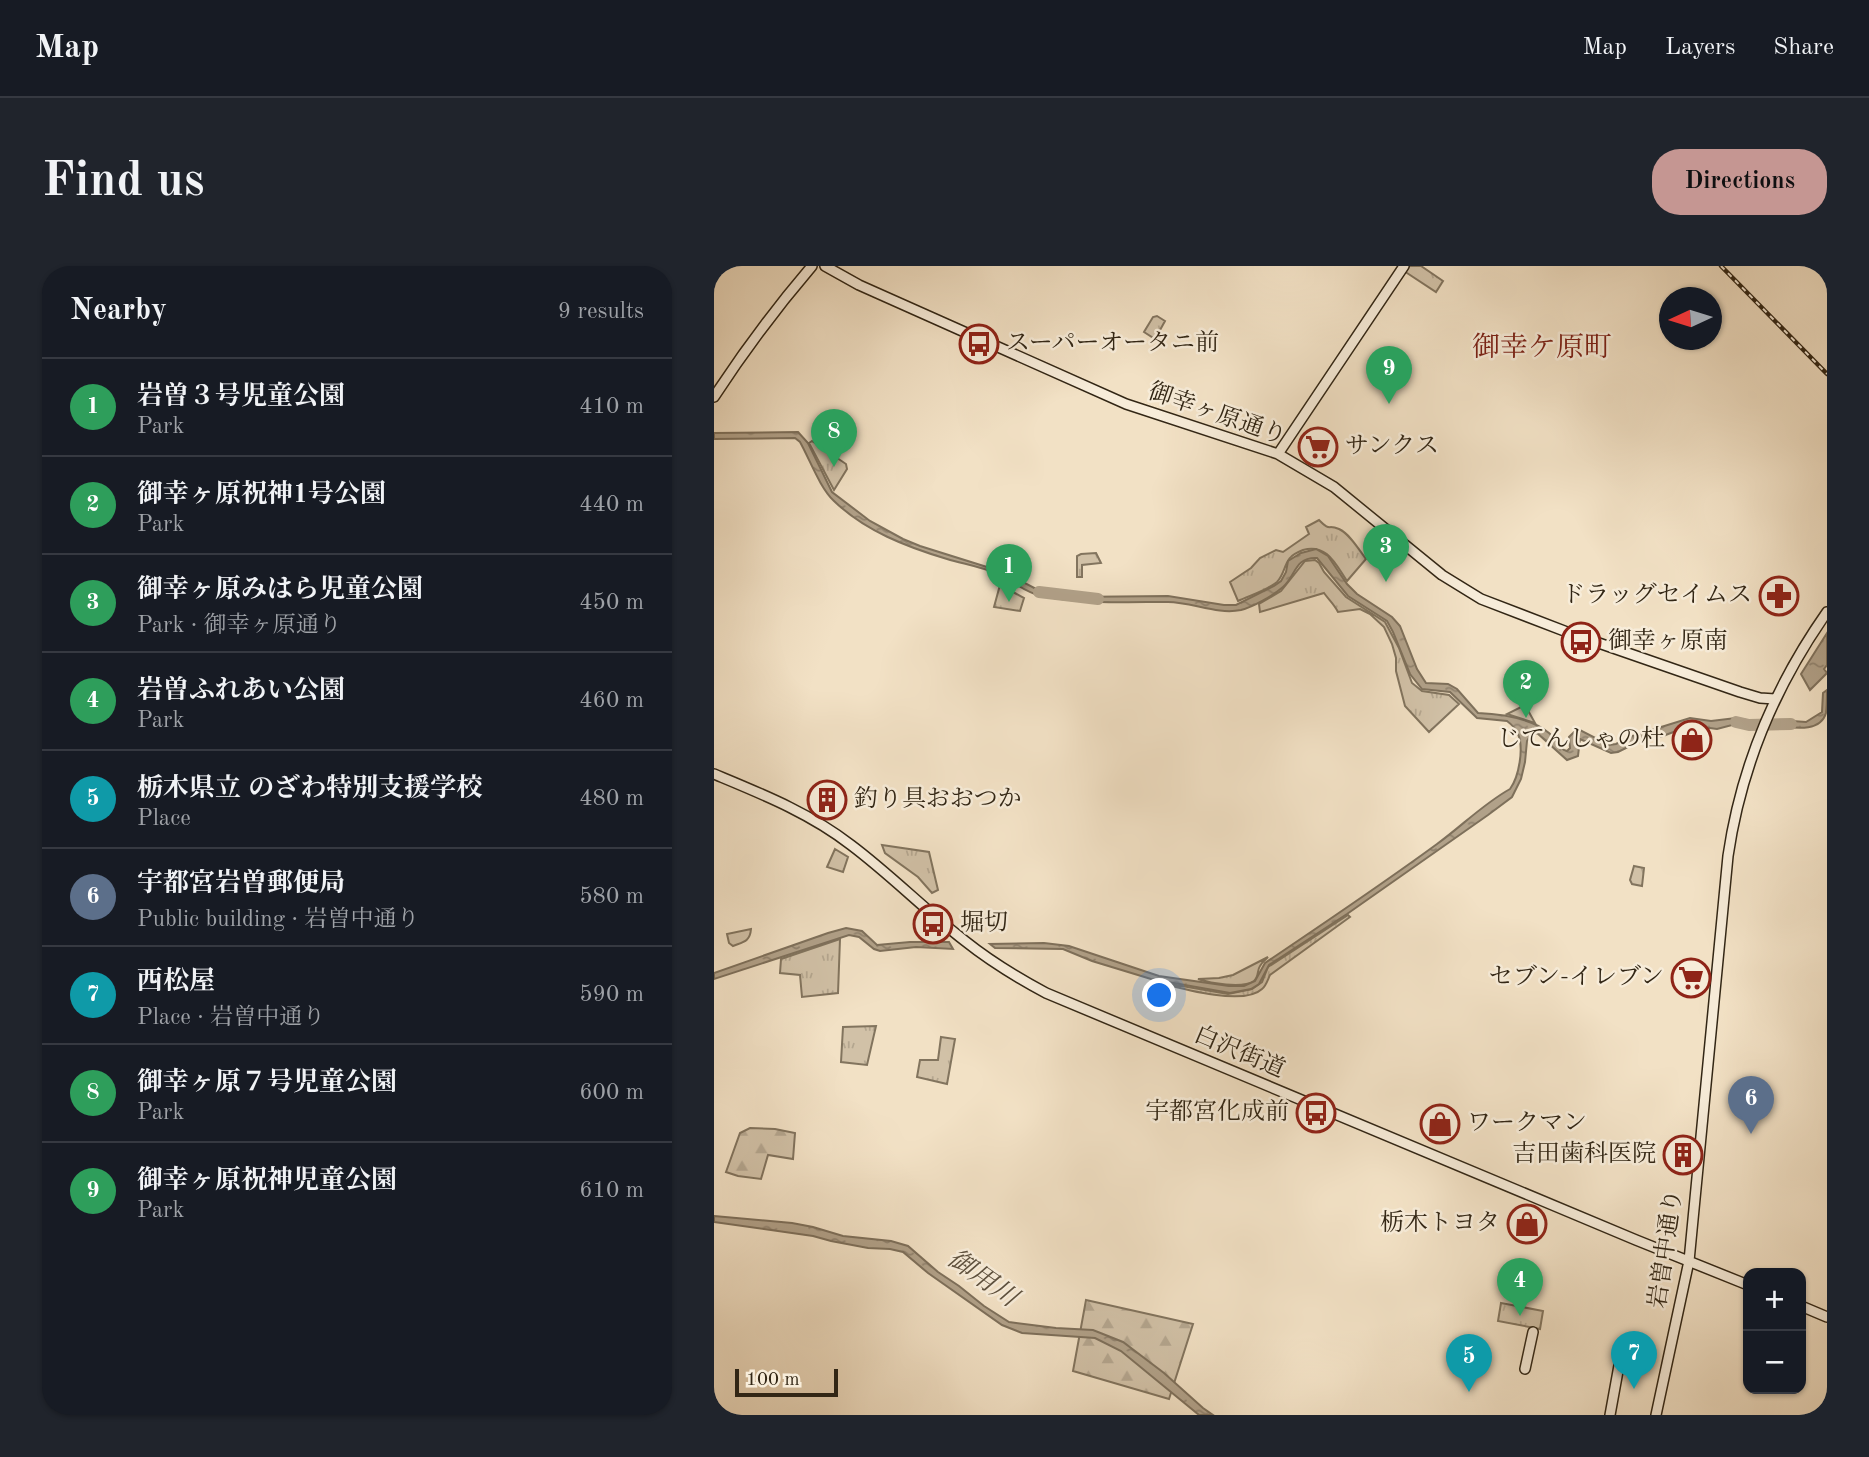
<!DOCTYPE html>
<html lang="en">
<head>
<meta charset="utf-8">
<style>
	body { margin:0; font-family:"Old Standard TT","Noto Serif JP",serif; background:#20242c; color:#f1f3f6 }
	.controls { position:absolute; right:21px; bottom:21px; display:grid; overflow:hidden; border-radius:14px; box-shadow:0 2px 5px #0004 }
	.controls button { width:63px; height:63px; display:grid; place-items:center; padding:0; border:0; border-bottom:2px solid #363941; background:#171b24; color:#f1f3f6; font:35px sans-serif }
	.compass { position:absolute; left:945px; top:21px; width:63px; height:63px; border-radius:50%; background:#171b24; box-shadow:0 2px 5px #0004; rotate:266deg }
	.scale { position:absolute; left:21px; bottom:18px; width:103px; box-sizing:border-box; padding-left:7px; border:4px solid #322615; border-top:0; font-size:19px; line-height:24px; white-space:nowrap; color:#322615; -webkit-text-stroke:5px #f7ecd9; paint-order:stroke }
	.you { position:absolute; left:446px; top:730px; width:24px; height:24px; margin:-18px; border:5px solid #fff; border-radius:50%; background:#1a73e8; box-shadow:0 0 0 10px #1a73e833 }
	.badge { display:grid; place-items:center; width:46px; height:46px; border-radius:50%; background:#c59692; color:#fff; font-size:23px; font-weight:700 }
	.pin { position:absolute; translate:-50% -58px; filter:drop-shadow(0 2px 4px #0008) }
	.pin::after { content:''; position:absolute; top:37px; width:24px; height:21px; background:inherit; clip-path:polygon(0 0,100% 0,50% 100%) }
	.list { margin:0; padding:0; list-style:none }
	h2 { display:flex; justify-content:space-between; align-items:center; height:91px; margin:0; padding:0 28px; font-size:30px }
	h2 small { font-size:23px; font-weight:400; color:#9ea1a6 }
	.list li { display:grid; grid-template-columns:46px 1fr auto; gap:21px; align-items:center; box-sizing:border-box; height:98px; padding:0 28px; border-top:2px solid #363941 }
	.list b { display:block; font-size:26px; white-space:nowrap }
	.list p { margin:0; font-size:23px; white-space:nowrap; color:#9ea1a6 }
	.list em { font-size:23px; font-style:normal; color:#9ea1a6 }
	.map { position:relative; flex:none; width:1113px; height:1149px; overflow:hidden; border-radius:28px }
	header { display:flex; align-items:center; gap:42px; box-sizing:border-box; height:98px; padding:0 35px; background:#171b24; border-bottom:2px solid #363941 }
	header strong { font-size:33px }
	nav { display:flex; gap:38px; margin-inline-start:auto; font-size:24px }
	.intro { display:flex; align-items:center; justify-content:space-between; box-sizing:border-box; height:168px; padding:0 42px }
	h1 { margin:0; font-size:49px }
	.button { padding:18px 32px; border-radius:28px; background:#c59692; color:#111; font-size:24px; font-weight:700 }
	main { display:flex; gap:42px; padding:0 42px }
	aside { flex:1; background:#171b24; border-radius:28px; box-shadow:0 2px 5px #0004 }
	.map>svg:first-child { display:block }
	.grass { fill:url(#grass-tufts); stroke:#82745e; stroke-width:2 }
	.forest { fill:url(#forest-firs); stroke:#82745e; stroke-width:2 }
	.water { fill:url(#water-ripples); stroke:#7e705b; stroke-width:2 }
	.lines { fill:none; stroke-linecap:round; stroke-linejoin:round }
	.river { stroke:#b1a189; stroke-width:12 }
	.secondary-casing { stroke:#322615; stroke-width:12 }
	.secondary { stroke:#f7ecd9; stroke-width:9 }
	.rail-casing { stroke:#322615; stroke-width:4.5 }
	.rail { stroke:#f7ecd9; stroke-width:2; stroke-dasharray:5; stroke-linecap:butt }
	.labels { text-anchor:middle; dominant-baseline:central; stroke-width:5; stroke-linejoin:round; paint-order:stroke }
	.poi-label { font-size:24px; fill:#322615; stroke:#f7ecd9; text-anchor:start }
	.street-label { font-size:24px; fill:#322615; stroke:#f7ecd9 }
	.water-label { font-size:26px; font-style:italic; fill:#5e513e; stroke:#f7ecd9 }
	.quarter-label { font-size:28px; fill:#7a1f14; stroke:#f7ecd9 }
</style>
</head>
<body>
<header>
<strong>Map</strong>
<nav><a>Map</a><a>Layers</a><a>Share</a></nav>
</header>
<div class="intro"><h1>Find us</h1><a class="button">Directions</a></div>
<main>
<aside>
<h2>Nearby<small>9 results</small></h2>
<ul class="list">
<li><span class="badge" style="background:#2e9e5b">1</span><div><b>岩曽３号児童公園</b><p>Park</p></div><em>410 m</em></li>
<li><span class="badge" style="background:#2e9e5b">2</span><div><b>御幸ヶ原祝神1号公園</b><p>Park</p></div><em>440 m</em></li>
<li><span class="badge" style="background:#2e9e5b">3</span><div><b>御幸ヶ原みはら児童公園</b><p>Park · 御幸ヶ原通り</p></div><em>450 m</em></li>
<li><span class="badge" style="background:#2e9e5b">4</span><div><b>岩曽ふれあい公園</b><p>Park</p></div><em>460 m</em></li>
<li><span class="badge" style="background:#0f9aa8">5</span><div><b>栃木県立 のざわ特別支援学校</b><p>Place</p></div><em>480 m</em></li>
<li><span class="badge" style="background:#5c6f8a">6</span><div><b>宇都宮岩曽郵便局</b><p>Public building · 岩曽中通り</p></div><em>580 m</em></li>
<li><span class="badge" style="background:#0f9aa8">7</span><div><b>西松屋</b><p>Place · 岩曽中通り</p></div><em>590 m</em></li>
<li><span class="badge" style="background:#2e9e5b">8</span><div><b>御幸ヶ原７号児童公園</b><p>Park</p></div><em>600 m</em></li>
<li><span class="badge" style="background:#2e9e5b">9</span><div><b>御幸ヶ原祝神児童公園</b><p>Park</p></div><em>610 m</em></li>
</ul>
</aside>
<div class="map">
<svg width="1113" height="1149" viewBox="0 0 1113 1149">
	<defs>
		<pattern id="grass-tufts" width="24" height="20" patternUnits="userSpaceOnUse" patternTransform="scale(1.75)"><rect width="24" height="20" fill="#d1c1a7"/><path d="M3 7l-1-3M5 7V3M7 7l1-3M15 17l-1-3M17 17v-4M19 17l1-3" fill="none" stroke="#b4a68f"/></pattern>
		<pattern id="forest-firs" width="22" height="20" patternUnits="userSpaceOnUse" patternTransform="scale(1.75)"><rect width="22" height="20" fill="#d1c1a7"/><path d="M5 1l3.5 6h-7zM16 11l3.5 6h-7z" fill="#b4a68f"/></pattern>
		<pattern id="water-ripples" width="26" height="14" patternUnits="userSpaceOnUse" patternTransform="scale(1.75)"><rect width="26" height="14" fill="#b1a189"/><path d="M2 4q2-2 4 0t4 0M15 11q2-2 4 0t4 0" fill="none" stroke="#91836f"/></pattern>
	</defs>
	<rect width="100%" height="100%" fill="#f2e1c5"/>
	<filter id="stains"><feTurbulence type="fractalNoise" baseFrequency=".00286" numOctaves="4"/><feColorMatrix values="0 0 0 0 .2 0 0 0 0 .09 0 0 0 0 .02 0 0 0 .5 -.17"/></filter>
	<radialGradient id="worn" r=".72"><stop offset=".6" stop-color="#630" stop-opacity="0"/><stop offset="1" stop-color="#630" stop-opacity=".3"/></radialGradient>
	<path class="grass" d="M 693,0 L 707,0 L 729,15 L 722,26 L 690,5 Z
		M 443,50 L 451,55 L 441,73 L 430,66 L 439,51 Z
		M 98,175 L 132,198 L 133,203 L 120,224 L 95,177 Z
		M 605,254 C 617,266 613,258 625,263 C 636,268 645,284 652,293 L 633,315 C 622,299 613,277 589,284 C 584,286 579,288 576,292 C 570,299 570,309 563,316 C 552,325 537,329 524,335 L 516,316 L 537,302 L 546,292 L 562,284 L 569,286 L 595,268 L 592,261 Z
		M 382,287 L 387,297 L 368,299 L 368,311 L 363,311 L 363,290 L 367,288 Z
		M 601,294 L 605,297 L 610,306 L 632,331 L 671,356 L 685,382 L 698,417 L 708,425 L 735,429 L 745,438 L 715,466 L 691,440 L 682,405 L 682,392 L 678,378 L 670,361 L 656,348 L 646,343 L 624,346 C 620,338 615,334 610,327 L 546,346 L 545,338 L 567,325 L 591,295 Z
		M 286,319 L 310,332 L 306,345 L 280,341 Z
		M 811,439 L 821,457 L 793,448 Z
		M 168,579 L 215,586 L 224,624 L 218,627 L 204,611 L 171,587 Z
		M 121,583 L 134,591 L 129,606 L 113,601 Z
		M 920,600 L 930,602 L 928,620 L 918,618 L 916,614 Z
		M 634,649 L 636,651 L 556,709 C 554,713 552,720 548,723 C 529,741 462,721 439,715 L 514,728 L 538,723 L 548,716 L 554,701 Z
		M 37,663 C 36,676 29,676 19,680 L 15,677 L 13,668 Z
		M 126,673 L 124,727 L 88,731 L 86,709 L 66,707 L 67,693 Z
		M 554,691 C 551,694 548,696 546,700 C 543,704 545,711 540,715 C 528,723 496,717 484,713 L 505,712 L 519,709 Z
		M 162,760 L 153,799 L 127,796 L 129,761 Z
		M 227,771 L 241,773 L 233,818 L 203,811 L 206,794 L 224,794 Z
		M 787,1037 L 829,1045 L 826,1063 L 784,1055 Z"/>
	<path class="forest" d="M 36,862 L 61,863 L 81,867 L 79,893 L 54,889 L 47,913 L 24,910 L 12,906 L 26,867 Z
		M 372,1034 L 479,1058 L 455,1133 L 359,1105 Z"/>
	<path class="water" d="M 84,166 L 94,177 L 118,226 L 156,255 L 189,273 L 206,280 L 292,307 L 324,324 L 355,331 L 454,330 L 510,339 L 522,339 L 560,320 L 567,315 L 572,306 L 574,295 L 587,287 L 602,283 L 614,290 L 633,318 L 643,328 L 678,351 L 686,360 L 703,403 L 712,417 L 734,418 L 743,423 L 764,447 C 787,448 817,452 835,467 C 841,472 845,479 850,484 L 853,485 L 856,482 L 855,471 L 860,466 L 866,464 L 895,479 L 902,478 L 915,471 L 976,452 L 997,455 L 1022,452 L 1038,455 L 1036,462 L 1018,459 L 1003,463 L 981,460 L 970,462 L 949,470 L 922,477 L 904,486 L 897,487 L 866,473 L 864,490 L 853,494 L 823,467 L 816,470 L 813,475 L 811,496 L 807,513 L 798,531 L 774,549 L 633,648 L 555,699 L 545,718 L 537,723 L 516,727 L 437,713 L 378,695 L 349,683 L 281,682 L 276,678 L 330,677 L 355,680 L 445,710 L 515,720 L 530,720 L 541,715 L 551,697 C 609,658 667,619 723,578 C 748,560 769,538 796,523 C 805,511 810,482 804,468 C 802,463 797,458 793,455 L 763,452 L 736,426 L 708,423 L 696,408 L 679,366 L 673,355 L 634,330 L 603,292 C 580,291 582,310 569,321 C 560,329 539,341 527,344 C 503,349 478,336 454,336 C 411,336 369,338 327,330 C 310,326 299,315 284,308 C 268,301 250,298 233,293 C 193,281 151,265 120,235 C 106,222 96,194 86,176 L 81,172 L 0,173 L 0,167 Z
		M 1113,367 L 1113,399 L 1110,403 L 1113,407 L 1096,424 L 1087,408 Z
		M 1113,424 C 1113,431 1113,440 1112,447 C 1106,468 1076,461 1061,460 L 1063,454 L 1092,456 L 1108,446 L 1109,427 Z
		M 132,662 L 148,665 L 163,679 L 196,676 L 235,676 L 239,683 L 202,681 L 166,685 L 160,683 L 145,671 L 135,669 L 0,713 L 0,707 L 114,667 Z
		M 0,950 L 78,957 L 99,961 L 129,970 L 177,975 L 194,980 L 224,1006 L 245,1020 L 270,1040 L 295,1056 L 342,1062 L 379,1064 L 409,1076 L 450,1107 L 489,1142 L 499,1149 L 485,1149 L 407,1085 L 381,1072 L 308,1067 L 288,1059 L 214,1007 L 189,986 L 176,983 L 154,982 L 117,975 L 99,970 L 0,956 Z"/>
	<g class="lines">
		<path class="river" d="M 325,326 L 384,333
			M 1022,456 L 1035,459 L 1077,458"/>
		<defs>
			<path id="secondary" d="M 111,0 L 145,19 L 412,138 L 564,188 L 620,221 L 728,309 L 767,333 L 853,366 L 1026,426 L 1046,432 L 1061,433
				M 0,131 C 30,85 62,42 98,0
				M 564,188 L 690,0
				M 0,508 C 48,528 96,547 137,579 C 177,609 212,645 251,675 C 276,695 304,712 332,727 L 922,974 L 1034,1019
				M 1087,1040 L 1113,1051
				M 811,1103 L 819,1066
				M 896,1149 L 908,1083
				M 942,1149 L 975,995 L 1014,590 C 1027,501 1061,420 1113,346"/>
		</defs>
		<use href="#secondary" class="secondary-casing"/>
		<use href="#secondary" class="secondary"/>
		<defs>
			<path id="rail" d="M 1007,0 L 1113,108"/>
		</defs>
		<use href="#rail" class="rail-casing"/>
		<use href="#rail" class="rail"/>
	</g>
	<defs>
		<symbol id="bus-ring" viewBox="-11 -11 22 22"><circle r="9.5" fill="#f7ecd9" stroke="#8f2418" stroke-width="1.5"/><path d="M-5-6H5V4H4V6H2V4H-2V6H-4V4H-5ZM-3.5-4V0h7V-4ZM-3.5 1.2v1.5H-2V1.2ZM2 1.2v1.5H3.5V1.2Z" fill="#8f2418"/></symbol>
		<symbol id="supermarket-ring" viewBox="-11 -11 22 22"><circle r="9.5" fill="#f7ecd9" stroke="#8f2418" stroke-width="1.5"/><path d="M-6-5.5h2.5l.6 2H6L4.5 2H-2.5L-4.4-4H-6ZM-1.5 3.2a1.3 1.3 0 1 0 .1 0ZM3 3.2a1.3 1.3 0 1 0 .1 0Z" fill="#8f2418"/></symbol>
		<symbol id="pharmacy-ring" viewBox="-11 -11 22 22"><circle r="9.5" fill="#f7ecd9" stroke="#8f2418" stroke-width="1.5"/><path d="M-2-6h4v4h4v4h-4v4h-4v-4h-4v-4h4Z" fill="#8f2418"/></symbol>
		<symbol id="shop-ring" viewBox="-11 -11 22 22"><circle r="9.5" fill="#f7ecd9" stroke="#8f2418" stroke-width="1.5"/><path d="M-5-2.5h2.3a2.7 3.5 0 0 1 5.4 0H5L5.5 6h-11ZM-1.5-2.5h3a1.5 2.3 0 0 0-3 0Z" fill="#8f2418"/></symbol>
		<symbol id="building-ring" viewBox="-11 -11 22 22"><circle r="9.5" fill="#f7ecd9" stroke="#8f2418" stroke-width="1.5"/><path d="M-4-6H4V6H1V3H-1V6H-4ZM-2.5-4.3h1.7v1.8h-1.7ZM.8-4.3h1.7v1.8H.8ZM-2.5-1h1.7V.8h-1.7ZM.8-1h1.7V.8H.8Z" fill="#8f2418"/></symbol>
	</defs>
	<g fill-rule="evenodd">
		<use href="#bus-ring" x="243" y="56" width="44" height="44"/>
		<use href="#supermarket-ring" x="582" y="159" width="44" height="44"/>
		<use href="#pharmacy-ring" x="1043" y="308" width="44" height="44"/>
		<use href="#bus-ring" x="845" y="354" width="44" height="44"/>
		<use href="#shop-ring" x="956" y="452" width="44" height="44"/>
		<use href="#building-ring" x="91" y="512" width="44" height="44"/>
		<use href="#bus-ring" x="197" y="636" width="44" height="44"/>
		<use href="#supermarket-ring" x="955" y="690" width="44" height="44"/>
		<use href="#bus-ring" x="580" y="825" width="44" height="44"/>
		<use href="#shop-ring" x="704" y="836" width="44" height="44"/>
		<use href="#building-ring" x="947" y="867" width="44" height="44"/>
		<use href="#shop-ring" x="791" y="936" width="44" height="44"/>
	</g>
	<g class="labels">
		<g class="poi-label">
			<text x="292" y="78">スーパーオータニ前</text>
			<text x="631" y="181">サンクス</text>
			<text x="1038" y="330" text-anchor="end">ドラッグセイムス</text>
			<text x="894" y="376">御幸ヶ原南</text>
			<text x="951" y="474" text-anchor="end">じてんしゃの杜</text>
			<text x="140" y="534">釣り具おおつか</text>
			<text x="246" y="658">堀切</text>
			<text x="950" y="712" text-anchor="end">セブン-イレブン</text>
			<text x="575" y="847" text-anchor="end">宇都宮化成前</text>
			<text x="753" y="858">ワークマン</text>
			<text x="942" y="889" text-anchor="end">吉田歯科医院</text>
			<text x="786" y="958" text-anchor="end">栃木トヨタ</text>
		</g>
		<g class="street-label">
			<text transform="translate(503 149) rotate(19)">御幸ヶ原通り</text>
			<text transform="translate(525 787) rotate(23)">白沢街道</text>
			<text transform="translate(953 983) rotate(-82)">岩曽中通り</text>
		</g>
		<g class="water-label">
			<text transform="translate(268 1013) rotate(35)">御用川</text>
		</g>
		<g class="quarter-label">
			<text x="828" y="83">御幸ケ原町</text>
		</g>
	</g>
	<rect width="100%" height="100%" filter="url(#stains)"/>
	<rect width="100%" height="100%" fill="url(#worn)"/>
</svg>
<div class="controls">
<button>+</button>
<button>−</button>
</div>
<svg class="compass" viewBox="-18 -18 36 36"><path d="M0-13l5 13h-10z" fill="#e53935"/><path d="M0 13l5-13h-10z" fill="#9ea1a6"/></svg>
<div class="scale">100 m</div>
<div class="you"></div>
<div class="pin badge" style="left:295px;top:336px;background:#2e9e5b">1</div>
<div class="pin badge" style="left:812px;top:452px;background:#2e9e5b">2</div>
<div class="pin badge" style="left:672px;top:316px;background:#2e9e5b">3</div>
<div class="pin badge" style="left:806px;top:1050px;background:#2e9e5b">4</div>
<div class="pin badge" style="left:755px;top:1126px;background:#0f9aa8">5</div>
<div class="pin badge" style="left:1037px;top:868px;background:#5c6f8a">6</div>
<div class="pin badge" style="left:920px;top:1123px;background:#0f9aa8">7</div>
<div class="pin badge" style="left:120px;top:201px;background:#2e9e5b">8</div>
<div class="pin badge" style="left:675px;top:138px;background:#2e9e5b">9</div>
</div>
</main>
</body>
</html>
